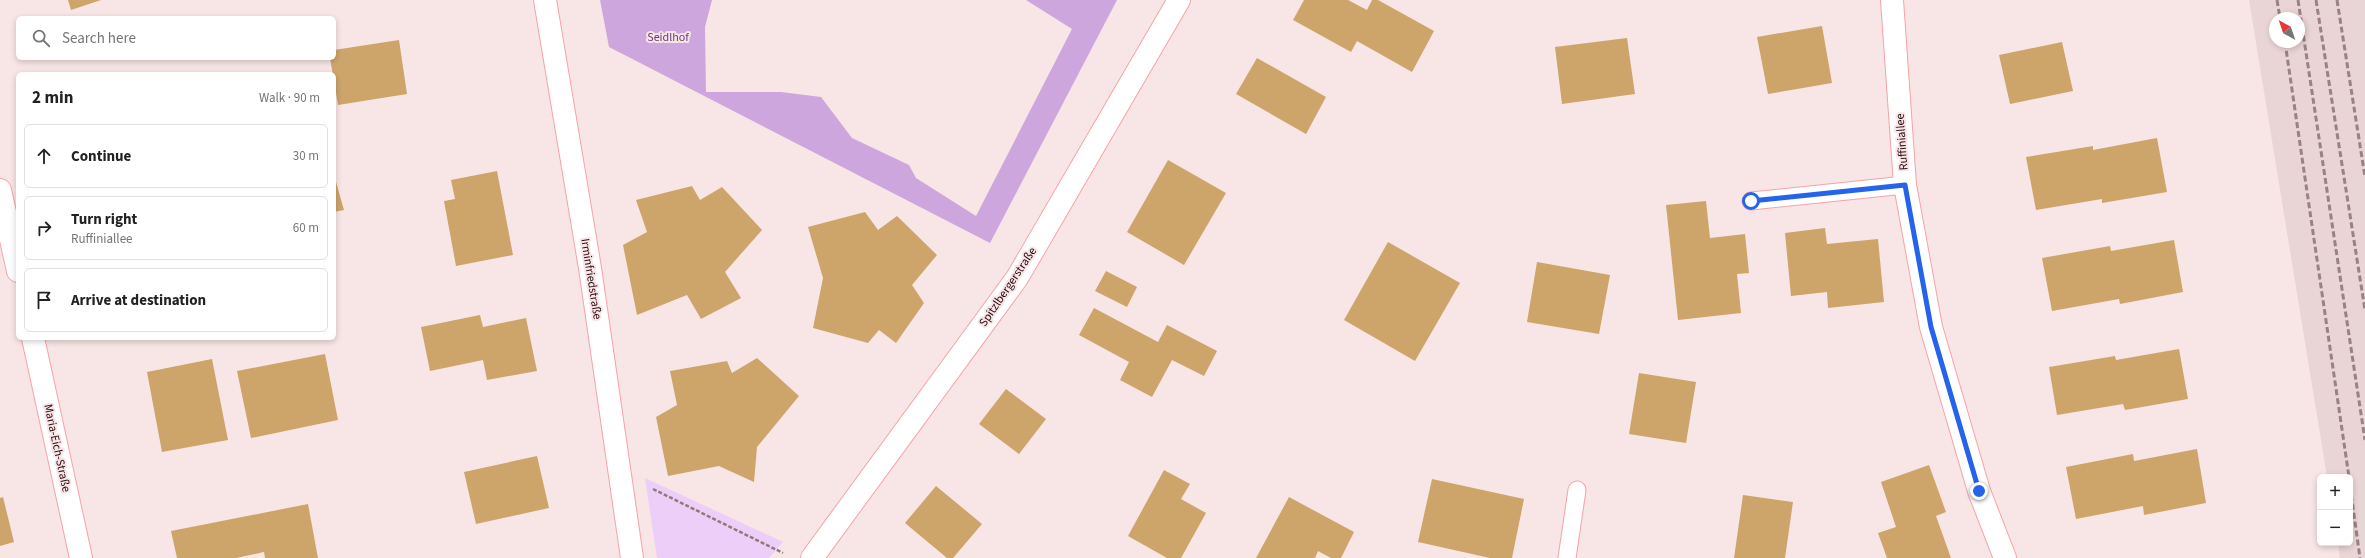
<!DOCTYPE html>
<html lang="en">
<head>
<meta charset="utf-8">
<style>
	body { margin:0; font-family:"Source Sans 3",sans-serif; background:#f6f6f6; color:#222 }
	.controls { position:absolute; right:12px; bottom:12px; display:grid; overflow:hidden; border-radius:6px; box-shadow:0 2px 6px #0003 }
	.controls button { width:36px; height:36px; display:grid; place-items:center; padding:0; border:0; border-bottom:1px solid #e0e0e0; background:#fff; color:#222; font:20px sans-serif }
	.compass { position:absolute; left:2269px; top:12px; width:36px; height:36px; border-radius:50%; background:#fff; box-shadow:0 2px 6px #0003; rotate:320deg }
	.stop { position:absolute; width:12px; height:12px; margin:-9px; border:3px solid #2563eb; border-radius:50%; background:#fff }
	.stop.end { background:#2563eb; border-color:#fff; box-shadow:0 1px 4px #0008 }
	.list { margin:0; padding:0; list-style:none }
	h2 { display:flex; justify-content:space-between; align-items:center; height:52px; margin:0; padding:0 16px; font-size:17px }
	h2 small { font-size:13px; font-weight:400; color:#767676 }
	.list li { display:grid; grid-template-columns:26px 1fr auto; gap:12px; align-items:center; box-sizing:border-box; height:64px; margin:0 8px 8px; padding:0 8px; border:1px solid #e0e0e0; border-radius:6px }
	.list b { display:block; font-size:15px; white-space:nowrap }
	.list p { margin:0; font-size:13px; white-space:nowrap; color:#767676 }
	.list em { font-size:13px; font-style:normal; color:#767676 }
	.icon { flex:none; width:22px; height:22px; fill:none; stroke:currentColor; stroke-width:2; stroke-linecap:round; stroke-linejoin:round }
	.map { position:relative; flex:none; width:2365px; height:558px; overflow:hidden }
	.search { position:absolute; background:#fff; box-shadow:0 2px 6px #0003; left:16px; top:16px; width:320px; height:44px; display:flex; align-items:center; gap:10px; box-sizing:border-box; padding:0 14px; border-radius:6px; color:#767676; font-size:15px }
	.panel { position:absolute; background:#fff; box-shadow:0 2px 6px #0003; left:16px; top:72px; width:320px; height:268px; border-radius:6px }
	.map>svg:first-child { display:block }
	.built { fill:#ead5d6; fill-rule:evenodd }
	.green { fill:#edcef9 }
	.forest { fill:#cea6de }
	.building { fill:#cda56a }
	.lines { fill:none; stroke-linecap:round; stroke-linejoin:round }
	.lane-casing { stroke:#f8a2a6; stroke-width:19 }
	.street-casing { stroke:#f8a2a6; stroke-width:24 }
	.secondary-casing { stroke:#f8a2a6; stroke-width:24 }
	.path { stroke:#92797b; stroke-width:2.5; stroke-dasharray:4 2; stroke-linecap:butt }
	.lane { stroke:#fff; stroke-width:17 }
	.street { stroke:#fff; stroke-width:22 }
	.secondary { stroke:#fff; stroke-width:22 }
	.rail { stroke:#9a8183; stroke-width:3; stroke-dasharray:6 3; stroke-linecap:butt }
	.route { stroke:#2563eb; stroke-width:5 }
	.labels { text-anchor:middle; dominant-baseline:central; stroke-width:4; stroke-linejoin:round; paint-order:stroke }
	.park-label { font-size:12px; fill:#6a397d; stroke:#f8e5e5 }
	.street-label { font-size:12px; fill:#28090d; stroke:#f8e5e5 }
</style>
</head>
<body>
<div class="map">
<svg width="2365" height="558" viewBox="0 0 2365 558">
	<rect width="100%" height="100%" fill="#f8e5e5"/>
	<path class="built" d="M 2249,0 L 2365,0 L 2365,558 L 2340,558 L 2338,543 L 2350,543 L 2350,477 L 2327,477 ZM 2275,18 L 2299,18 L 2299,42 L 2275,42 Z"/>
	<path class="green" d="M 645,478 L 783,542 L 769,558 L 657,558 Z"/>
	<path class="forest" d="M 600,0 L 712,0 L 705,27 L 706,92 L 781,92 L 821,97 L 852,138 L 909,165 L 916,178 L 976,216 L 1072,29 L 1026,0 L 1117,0 L 990,243 L 609,47 Z"/>
	<path class="building" d="M 68,0 L 101,0 L 71,10 Z
		M 1304,0 L 1348,0 L 1367,10 L 1372,0 L 1378,0 L 1434,31 L 1412,72 L 1357,41 L 1351,52 L 1293,20 Z
		M 1822,26 L 1832,83 L 1768,94 L 1757,37 Z
		M 1627,38 L 1635,94 L 1562,104 L 1555,47 Z
		M 399,40 L 407,94 L 338,105 L 330,58 L 334,58 L 334,50 Z
		M 2062,42 L 2073,91 L 2010,104 L 1999,55 Z
		M 1257,58 L 1326,97 L 1306,134 L 1236,94 Z
		M 2157,138 L 2167,192 L 2102,203 L 2102,199 L 2036,210 L 2026,157 L 2093,146 L 2093,150 Z
		M 1168,160 L 1226,193 L 1184,265 L 1127,232 Z
		M 497,171 L 513,255 L 456,266 L 444,201 L 455,199 L 451,180 Z
		M 336,182 L 344,210 L 334,212 L 334,183 Z
		M 692,186 L 700,200 L 722,187 L 762,230 L 725,272 L 741,298 L 701,319 L 687,295 L 637,315 L 623,245 L 647,232 L 636,200 Z
		M 1706,201 L 1710,238 L 1745,234 L 1749,273 L 1737,274 L 1741,313 L 1678,320 L 1666,205 Z
		M 865,212 L 878,230 L 897,216 L 937,255 L 912,285 L 924,303 L 896,343 L 879,330 L 868,343 L 813,328 L 823,278 L 808,227 Z
		M 1825,228 L 1827,244 L 1878,239 L 1884,302 L 1828,308 L 1827,292 L 1791,296 L 1785,233 Z
		M 2174,240 L 2183,292 L 2120,304 L 2119,299 L 2052,311 L 2042,258 L 2110,246 L 2111,251 Z
		M 1388,242 L 1460,283 L 1415,361 L 1344,320 Z
		M 1537,262 L 1610,275 L 1599,334 L 1527,322 Z
		M 1106,271 L 1137,287 L 1127,307 L 1095,291 Z
		M 1094,308 L 1158,342 L 1167,325 L 1217,351 L 1204,376 L 1172,360 L 1152,397 L 1120,380 L 1129,362 L 1079,335 Z
		M 480,315 L 483,327 L 526,318 L 537,371 L 487,380 L 483,360 L 430,371 L 421,327 Z
		M 2179,349 L 2188,399 L 2125,410 L 2123,404 L 2057,415 L 2049,367 L 2115,356 L 2116,360 Z
		M 325,354 L 338,420 L 251,438 L 237,371 Z
		M 757,358 L 799,396 L 757,447 L 754,482 L 719,466 L 668,476 L 656,417 L 677,405 L 670,371 L 727,361 L 732,373 Z
		M 212,359 L 228,440 L 162,452 L 147,372 Z
		M 1639,373 L 1696,382 L 1686,443 L 1629,434 Z
		M 1006,389 L 1046,419 L 1019,454 L 979,424 Z
		M 2197,449 L 2206,503 L 2144,515 L 2143,506 L 2076,519 L 2066,467 L 2133,454 L 2134,461 Z
		M 537,456 L 549,508 L 476,524 L 464,472 Z
		M 1929,465 L 1946,512 L 1936,516 L 1951,558 L 1887,558 L 1878,533 L 1896,527 L 1881,482 Z
		M 1164,470 L 1190,484 L 1181,499 L 1206,513 L 1181,558 L 1167,558 L 1128,536 Z
		M 1432,479 L 1524,499 L 1512,558 L 1490,558 L 1418,542 Z
		M 936,486 L 982,524 L 953,558 L 947,558 L 905,523 Z
		M 1743,495 L 1793,502 L 1785,558 L 1734,558 Z
		M 3,497 L 14,542 L 0,546 L 0,498 Z
		M 1289,497 L 1354,532 L 1341,558 L 1331,558 L 1318,551 L 1315,558 L 1256,558 Z
		M 308,504 L 318,558 L 265,558 L 264,552 L 236,558 L 177,558 L 171,531 Z"/>
	<g class="lines">
		<defs>
			<path id="lane" d="M 1751,201 L 1905,185
				M 1567,558 L 1577,490"/>
			<path id="street" d="M 545,0 L 590,268 L 632,558
				M 0,190 L 18,271
				M 33,338 L 81,558
				M 812,558 L 1017,278 L 1179,0"/>
			<path id="secondary" d="M 1892,0 L 1905,185 L 1931,327 L 1979,491 L 2005,558"/>
		</defs>
		<use href="#lane" class="lane-casing"/>
		<use href="#street" class="street-casing"/>
		<use href="#secondary" class="secondary-casing"/>
		<path class="path" d="M 653,489 L 783,553"/>
		<use href="#lane" class="lane"/>
		<use href="#street" class="street"/>
		<use href="#secondary" class="secondary"/>
		<path class="rail" d="M 2277,0 L 2280,18
			M 2298,0 L 2365,440
			M 2316,0 L 2365,310
			M 2337,0 L 2365,177
			M 2285,42 L 2349,477
			M 2350,486 L 2360,558"/>
	</g>
	<g class="lines">
		<path class="route" d="M 1751,201 L 1905,185 L 1931,327 L 1979,491"/>
	</g>
	<g class="labels">
		<g class="park-label">
			<text x="668" y="37">Seidlhof</text>
		</g>
		<g class="street-label">
			<text transform="translate(1902 142) rotate(-94)">Ruffiniallee</text>
			<text transform="translate(591 279) rotate(81)">Irminfriedstraße</text>
			<text transform="translate(1008 287) rotate(-56)">Spitzlbergerstraße</text>
			<text transform="translate(57 448) rotate(78)">Maria-Eich-Straße</text>
		</g>
	</g>
</svg>
<div class="controls">
<button>+</button>
<button>−</button>
</div>
<svg class="compass" viewBox="-18 -18 36 36"><path d="M0-13l5 13h-10z" fill="#e53935"/><path d="M0 13l5-13h-10z" fill="#767676"/></svg>
<div class="stop" style="left:1751px;top:201px"></div>
<div class="stop end" style="left:1979px;top:491px"></div>
<div class="search"><svg class="icon" aria-label="search" viewBox="0 0 24 24"><circle cx="10" cy="10" r="6"/><path d="M15 15l6 6"/></svg>Search here</div>
<section class="panel">
<h2>2 min<small>Walk · 90 m</small></h2>
<ul class="list">
<li><svg class="icon" aria-label="ahead" viewBox="0 0 24 24"><path d="M12 20V5M6 11l6-6 6 6"/></svg><div><b>Continue</b></div><em>30 m</em></li>
<li><svg class="icon" aria-label="right" viewBox="0 0 24 24"><path d="M7 20v-9h11M14 6l5 5-5 5"/></svg><div><b>Turn right</b><p>Ruffiniallee</p></div><em>60 m</em></li>
<li><svg class="icon" aria-label="arrive" viewBox="0 0 24 24"><path d="M6 21V4h12l-3 4 3 4H6"/></svg><div><b>Arrive at destination</b></div></li>
</ul>
</section>
</div>
</body>
</html>
